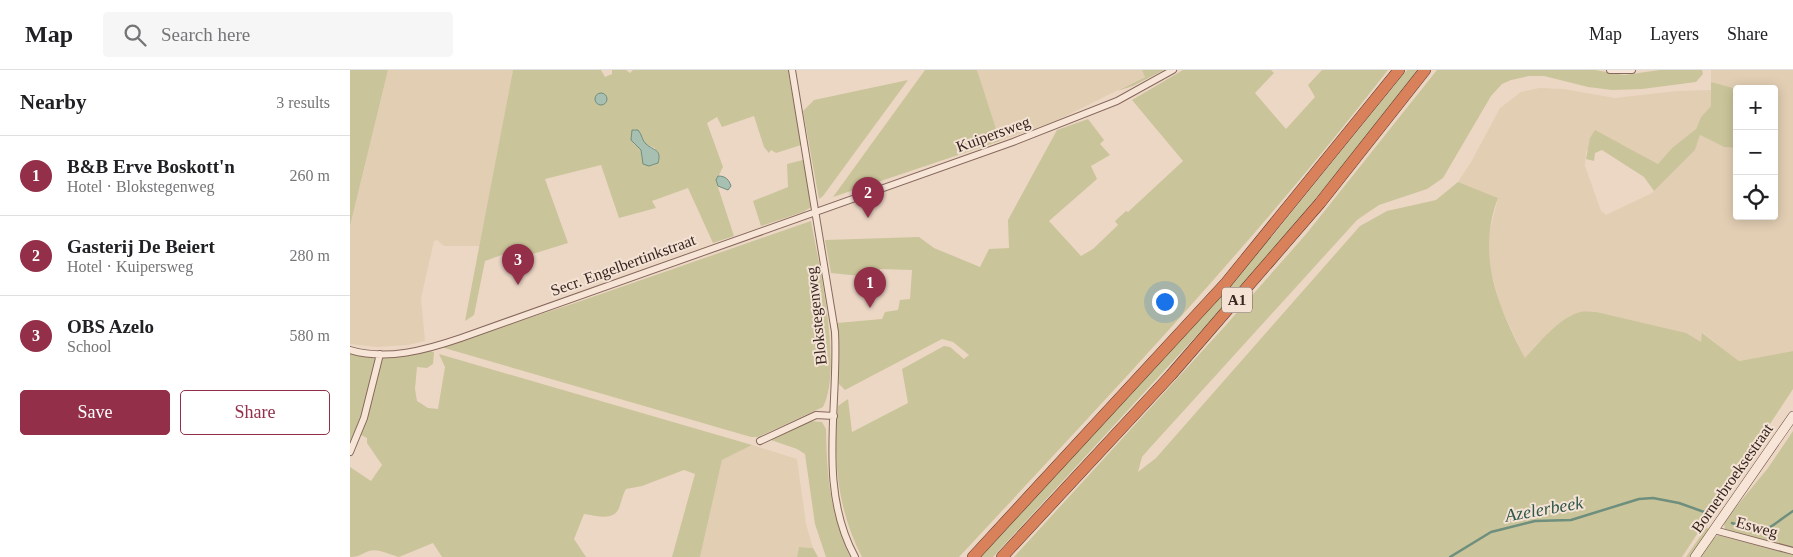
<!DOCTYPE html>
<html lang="en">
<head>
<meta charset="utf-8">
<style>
	body { margin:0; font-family:Georgia,serif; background:#f6f6f6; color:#202124 }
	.controls { position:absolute; right:15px; top:15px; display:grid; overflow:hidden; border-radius:5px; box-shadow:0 2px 12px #0003 }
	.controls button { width:45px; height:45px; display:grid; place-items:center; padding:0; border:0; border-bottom:1px solid #e0e0e0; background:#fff; color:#202124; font:25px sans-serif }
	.you { position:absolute; left:814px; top:231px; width:18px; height:18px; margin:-12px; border:4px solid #fff; border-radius:50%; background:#1a73e8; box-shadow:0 0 0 8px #1a73e833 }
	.badge { display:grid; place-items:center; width:32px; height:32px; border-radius:50%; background:#932f49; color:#fff; font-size:16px; font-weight:700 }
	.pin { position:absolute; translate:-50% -41px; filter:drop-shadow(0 1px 2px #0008) }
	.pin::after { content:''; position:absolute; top:26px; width:18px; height:15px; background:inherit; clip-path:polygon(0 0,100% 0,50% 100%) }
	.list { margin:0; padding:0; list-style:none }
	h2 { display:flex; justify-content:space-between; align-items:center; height:65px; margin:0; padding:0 20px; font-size:21px }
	h2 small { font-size:16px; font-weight:400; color:#757577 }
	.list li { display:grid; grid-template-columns:32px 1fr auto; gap:15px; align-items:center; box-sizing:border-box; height:80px; padding:0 20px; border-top:1px solid #e0e0e0 }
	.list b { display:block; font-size:19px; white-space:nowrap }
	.list p { margin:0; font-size:16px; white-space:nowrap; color:#757577 }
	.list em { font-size:16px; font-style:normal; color:#757577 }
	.actions { display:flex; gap:10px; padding:15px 20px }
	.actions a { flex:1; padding:11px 0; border:1px solid #932f49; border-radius:5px; text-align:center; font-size:18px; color:#932f49 }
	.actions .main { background:#932f49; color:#fff }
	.icon { flex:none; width:28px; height:28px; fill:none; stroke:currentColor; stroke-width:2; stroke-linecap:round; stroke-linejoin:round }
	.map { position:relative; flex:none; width:1443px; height:487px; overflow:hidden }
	header { display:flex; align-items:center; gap:30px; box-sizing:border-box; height:70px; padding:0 25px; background:#fff; border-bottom:1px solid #e0e0e0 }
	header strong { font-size:24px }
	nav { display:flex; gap:28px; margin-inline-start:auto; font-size:18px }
	.search { width:350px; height:45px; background:#f6f6f6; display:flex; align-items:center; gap:12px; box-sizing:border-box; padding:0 18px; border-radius:5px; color:#757577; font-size:19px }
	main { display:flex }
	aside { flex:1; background:#fff }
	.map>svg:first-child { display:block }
	.farmland { fill:#e2ceb3 }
	.green { fill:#cac49a; fill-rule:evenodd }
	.water { fill:#a7c0b2; stroke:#6e8e7e }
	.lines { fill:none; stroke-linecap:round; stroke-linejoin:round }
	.stream { stroke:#6e8e7e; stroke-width:2.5 }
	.street-casing { stroke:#87685c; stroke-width:8 }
	.secondary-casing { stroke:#69493f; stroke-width:10 }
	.highway-casing { stroke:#553830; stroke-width:12 }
	.street { stroke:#f7e6d8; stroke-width:6 }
	.secondary { stroke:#f7e6d8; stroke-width:9 }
	.highway { stroke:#d8815a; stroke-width:11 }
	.labels { text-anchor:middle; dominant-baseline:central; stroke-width:4; stroke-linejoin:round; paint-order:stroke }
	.shield { fill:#f4e3d5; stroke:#705e56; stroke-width:1 }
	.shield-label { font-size:15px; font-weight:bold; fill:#37251f }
	.street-label { font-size:16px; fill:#37251f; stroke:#f4e3d5 }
	.water-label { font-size:18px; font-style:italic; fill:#2f574a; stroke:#f4e3d5 }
</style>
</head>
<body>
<header>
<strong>Map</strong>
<div class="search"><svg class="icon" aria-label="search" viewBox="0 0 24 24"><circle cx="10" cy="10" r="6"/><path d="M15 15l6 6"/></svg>Search here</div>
<nav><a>Map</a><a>Layers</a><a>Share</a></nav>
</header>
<main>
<aside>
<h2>Nearby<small>3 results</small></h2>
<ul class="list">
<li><span class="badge">1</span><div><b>B&amp;B Erve Boskott'n</b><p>Hotel · Blokstegenweg</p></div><em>260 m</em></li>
<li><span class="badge">2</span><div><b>Gasterij De Beiert</b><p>Hotel · Kuipersweg</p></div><em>280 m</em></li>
<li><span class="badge">3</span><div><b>OBS Azelo</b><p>School</p></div><em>580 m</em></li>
</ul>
<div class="actions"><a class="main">Save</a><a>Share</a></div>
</aside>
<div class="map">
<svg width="1443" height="487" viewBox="0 0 1443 487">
	<rect width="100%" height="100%" fill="#ecd7c5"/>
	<path class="farmland" d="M 38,0 L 163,0 L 130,176 L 94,176 L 87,170 L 84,171 L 71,228 L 75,271 L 58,275 L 27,277 L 0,274 L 0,156 Z
		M 627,0 L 792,0 L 796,6 L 708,50 L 650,71 Z
		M 1361,0 L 1443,0 L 1443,281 L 1389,291 L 1353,263 L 1351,272 L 1231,242 L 1221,245 L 1186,275 L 1175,289 L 1150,235 L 1138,190 L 1139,164 L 1148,128 L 1108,112 L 1121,92 L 1150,38 L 1171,22 L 1189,18 L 1214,19 L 1265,28 L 1327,21 L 1361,20 L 1361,36 L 1351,47 L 1346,59 L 1322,78 L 1308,94 L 1271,74 L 1236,81 L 1235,96 L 1251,141 L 1256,145 L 1302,123 L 1345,80 L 1350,65 L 1374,77 L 1387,78 L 1387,146 L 1424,146 L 1424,19 L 1387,19 L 1361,12 Z
		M 402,375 L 447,389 L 456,454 L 463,478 L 449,477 L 447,487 L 350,487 L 372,390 Z"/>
	<path class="green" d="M 0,0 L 38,0 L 0,156 Z
		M 163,0 L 251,0 L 255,7 L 262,4 L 262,0 L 276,0 L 280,3 L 283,0 L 438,0 L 451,75 L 426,83 L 421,80 L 419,83 L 414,77 L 404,46 L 372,57 L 367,47 L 357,53 L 373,97 L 366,111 L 384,166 L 363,173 L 338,118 L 302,131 L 306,138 L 269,148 L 251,95 L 195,109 L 218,173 L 160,191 L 157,183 L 135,191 L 124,245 L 115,251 ZM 284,59 L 292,67 L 295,74 L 305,78 L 305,95 L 299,96 L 292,88 L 291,79 L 284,74 L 281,65 Z
		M 575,0 L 627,0 L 650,71 L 483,127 Z
		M 792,0 L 814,0 L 783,16 L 767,21 L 795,7 Z
		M 833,0 L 921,0 L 924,3 L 905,23 L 936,59 L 965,27 L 958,15 L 972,0 L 1038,0 C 905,172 757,328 609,487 L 512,487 C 487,439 483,389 488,336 L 498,329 L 502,362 L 558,333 L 552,299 L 594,276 L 600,277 L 614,289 L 619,285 L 603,272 L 592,269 L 495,320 L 489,314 L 487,253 L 532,249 L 535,242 L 548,240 L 550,230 L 560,229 L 562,200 L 530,199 L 529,208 L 481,203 L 475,170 L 569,167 L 584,178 L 630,197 L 639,179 L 659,178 L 658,150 L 707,60 L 738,49 L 754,70 L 750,74 L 760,85 L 741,96 L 747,109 L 699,151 L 731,186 L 743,179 L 768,155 L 765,151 L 776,141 L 778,142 L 833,91 L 782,30 Z
		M 1057,0 L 1068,0 L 997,91 L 893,215 L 643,487 L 631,487 L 920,169 Z
		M 1087,0 L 1245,0 L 1274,5 L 1310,0 L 1352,0 L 1353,4 L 1346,12 L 1292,19 L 1262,20 L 1238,17 L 1194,6 L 1179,6 L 1161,10 L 1152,14 L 1141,26 L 1093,108 L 1077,119 L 1029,135 L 1007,150 L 798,380 L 792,387 L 788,402 L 806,388 L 1010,156 L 1037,141 L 1086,130 L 1108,112 L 1148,128 C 1126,185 1148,237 1175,288 C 1188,274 1210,247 1230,242 C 1235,241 1241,242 1246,242 L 1336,263 L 1351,272 L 1352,263 L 1389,291 L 1443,281 L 1443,319 L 1332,487 L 664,487 L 876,255 L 957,163 Z
		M 558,10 L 473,126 L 469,129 L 453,41 L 464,30 Z
		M 1361,12 L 1387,19 L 1387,78 L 1374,77 L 1350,65 L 1345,80 L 1304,121 L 1294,107 L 1252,80 L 1245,83 L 1244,91 L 1236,89 L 1240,68 L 1245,60 L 1308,94 L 1322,78 L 1346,59 L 1351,47 L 1361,36 Z
		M 453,90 L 463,136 L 453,142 L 411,156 L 403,131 L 438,117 L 437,94 Z
		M 461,151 C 469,195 493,298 473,337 L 408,367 L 401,367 L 91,277 L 225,233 Z
		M 80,281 L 84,282 L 83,294 L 77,298 L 67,297 L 65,319 L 67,331 L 78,338 L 88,339 L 95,297 L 89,284 L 402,375 L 372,390 L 350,487 L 322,487 L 345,404 L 334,400 L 292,416 L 276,419 C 273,424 272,429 270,435 C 266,452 248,446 234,444 L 224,469 L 236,487 L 92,487 L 83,473 L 49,487 C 41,485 27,478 19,481 C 11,484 9,487 0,487 L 0,397 L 21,411 L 32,395 L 17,373 L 17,368 L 11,365 L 33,286 Z
		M 0,282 L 28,286 L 9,352 L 0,372 Z
		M 459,351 L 472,352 L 476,359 C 477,410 480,440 500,487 L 476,487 L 465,454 L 455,384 L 447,379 L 421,370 Z
		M 1443,361 L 1443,479 L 1375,459 L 1374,454 L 1377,448 L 1418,398 Z
		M 1356,458 L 1360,459 L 1341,487 L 1336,487 Z
		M 1368,465 L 1443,485 L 1443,487 L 1350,487 L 1362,469 Z
		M 449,477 L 463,478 L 468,487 L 447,487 Z"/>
	<path class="water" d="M245 29a6 6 0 1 1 12 0a6 6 0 1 1-12 0Z
		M 282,60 L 288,60 C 292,64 292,71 296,74 C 304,81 312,79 308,93 L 299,96 L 293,94 L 291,80 L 281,70 Z
		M 368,106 C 376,106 379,110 381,116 L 378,120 L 368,116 L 366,110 Z"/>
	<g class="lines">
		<path class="stream" d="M 1382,453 C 1418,466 1415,460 1443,441
			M 1100,487 L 1141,462 L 1185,451 L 1221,450 L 1289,429 L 1303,428 L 1329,433 L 1357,443"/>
		<defs>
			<path id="street" d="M 442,0 L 485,262 C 489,337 467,417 505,487
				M 1260,0 L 1282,0
				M 0,280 C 37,291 76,280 111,268 L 663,72 L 767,31 L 823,0
				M 410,371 L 466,345 L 484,346
				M 0,382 L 14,348 L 30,284
				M 1364,460 L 1443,481"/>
			<path id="secondary" d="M 1345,487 L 1443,346"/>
			<path id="highway" d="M 623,487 L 876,213 L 1049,0
				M 652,487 L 821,305 L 970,133 L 1075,0"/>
		</defs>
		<use href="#street" class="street-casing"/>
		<use href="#secondary" class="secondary-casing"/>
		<use href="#highway" class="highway-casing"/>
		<use href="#street" class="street"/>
		<use href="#secondary" class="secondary"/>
		<use href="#highway" class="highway"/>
	</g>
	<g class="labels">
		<rect class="shield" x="872" y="217.5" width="30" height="25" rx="4"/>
		<g class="shield-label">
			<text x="887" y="230">A1</text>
		</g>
		<g class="street-label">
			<text transform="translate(643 64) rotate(-20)">Kuipersweg</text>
			<text transform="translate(273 195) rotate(-20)">Secr. Engelbertinkstraat</text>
			<text transform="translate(466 246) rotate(-96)">Blokstegenweg</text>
			<text transform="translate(1382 408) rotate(-55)">Bornerbroeksestraat</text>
			<text transform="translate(1407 457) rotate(15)">Esweg</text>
		</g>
		<g class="water-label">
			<text transform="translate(1194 439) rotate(-10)">Azelerbeek</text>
		</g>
	</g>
</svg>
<div class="controls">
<button>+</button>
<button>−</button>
<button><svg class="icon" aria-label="locate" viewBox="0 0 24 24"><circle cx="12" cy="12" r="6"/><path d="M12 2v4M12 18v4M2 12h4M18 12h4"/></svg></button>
</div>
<div class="you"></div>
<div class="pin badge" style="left:520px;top:238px">1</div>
<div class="pin badge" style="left:518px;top:148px">2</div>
<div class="pin badge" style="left:168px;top:215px">3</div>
</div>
</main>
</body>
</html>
